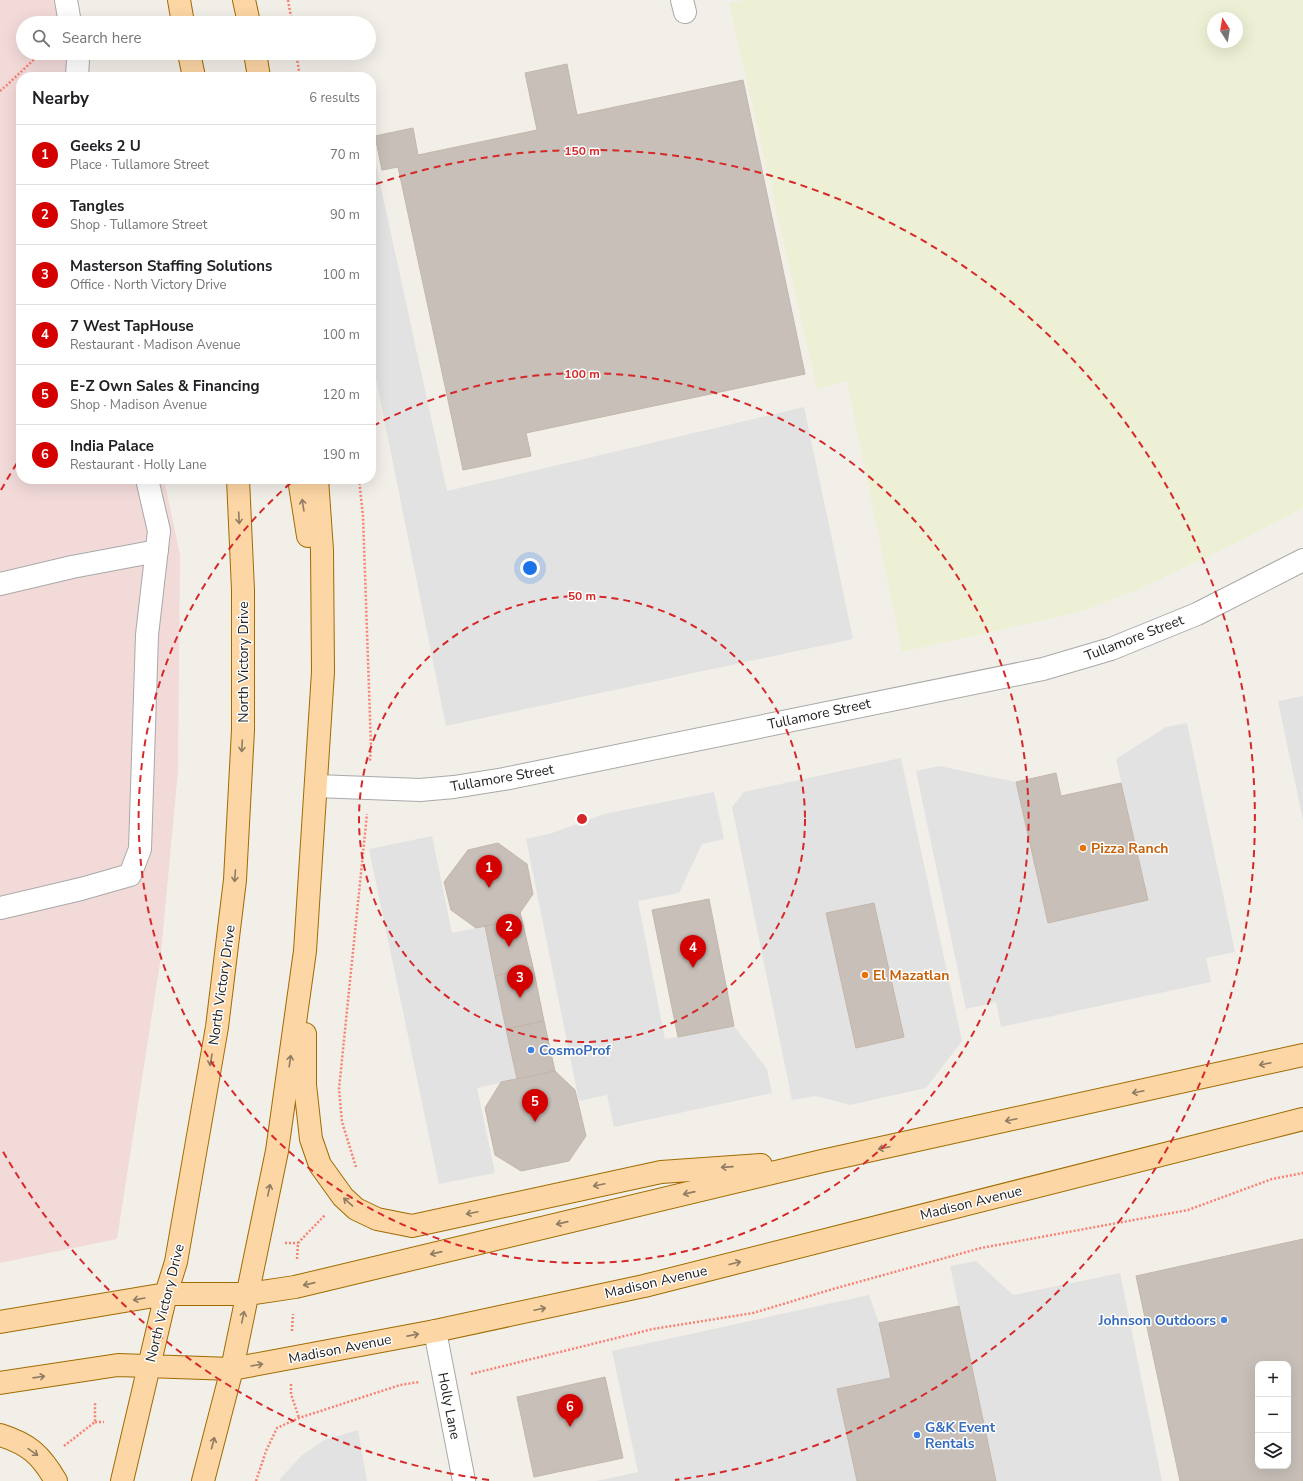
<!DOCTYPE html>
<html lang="en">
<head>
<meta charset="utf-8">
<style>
	body { margin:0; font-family:"Nunito Sans",sans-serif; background:#f6f6f6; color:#202124 }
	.controls { position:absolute; right:12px; bottom:12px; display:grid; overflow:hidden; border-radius:8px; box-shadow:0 4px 16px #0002 }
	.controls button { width:36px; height:36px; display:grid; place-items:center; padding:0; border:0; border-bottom:1px solid #e0e0e0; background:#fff; color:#202124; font:20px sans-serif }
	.compass { position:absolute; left:1207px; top:12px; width:36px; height:36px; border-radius:50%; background:#fff; box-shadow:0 4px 16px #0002; rotate:348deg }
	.you { position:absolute; left:530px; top:568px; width:14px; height:14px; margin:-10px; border:3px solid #fff; border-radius:50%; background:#1a73e8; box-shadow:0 0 0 6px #1a73e833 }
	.badge { display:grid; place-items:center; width:26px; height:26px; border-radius:50%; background:#d40000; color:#fff; font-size:13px; font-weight:700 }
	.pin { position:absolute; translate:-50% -33px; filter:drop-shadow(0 1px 2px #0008) }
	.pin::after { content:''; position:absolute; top:21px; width:14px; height:12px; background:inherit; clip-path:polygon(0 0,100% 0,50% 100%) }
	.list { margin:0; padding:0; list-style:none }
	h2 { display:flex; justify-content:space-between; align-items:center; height:52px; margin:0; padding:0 16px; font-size:17px }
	h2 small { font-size:13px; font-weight:400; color:#757577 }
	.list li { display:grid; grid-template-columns:26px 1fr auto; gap:12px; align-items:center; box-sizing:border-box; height:60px; padding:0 16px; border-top:1px solid #e0e0e0 }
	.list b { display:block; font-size:15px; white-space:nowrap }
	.list p { margin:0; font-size:13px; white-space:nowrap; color:#757577 }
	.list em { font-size:13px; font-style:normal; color:#757577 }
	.icon { flex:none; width:22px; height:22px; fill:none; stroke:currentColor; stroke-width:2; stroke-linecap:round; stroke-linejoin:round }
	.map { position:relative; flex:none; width:1303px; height:1481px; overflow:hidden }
	.search { position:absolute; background:#fff; box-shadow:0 4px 16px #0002; left:16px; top:16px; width:360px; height:44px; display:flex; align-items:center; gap:10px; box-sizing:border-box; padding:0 14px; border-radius:22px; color:#757577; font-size:15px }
	.panel { position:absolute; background:#fff; box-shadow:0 4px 16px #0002; left:16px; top:72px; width:360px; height:412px; border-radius:16px }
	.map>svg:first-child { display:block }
	.commercial { fill:#f2dad9 }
	.farmland { fill:#eef0d5; fill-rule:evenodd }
	.parking { fill:#e2e2e2 }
	.building { fill:#c7bfb8; stroke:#c4b6ab; fill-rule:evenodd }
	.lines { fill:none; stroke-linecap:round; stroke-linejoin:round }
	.minor-casing { stroke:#a9a9a9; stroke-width:24 }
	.major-casing { stroke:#a06b00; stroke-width:24 }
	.path { stroke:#fa8072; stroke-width:2.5; stroke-dasharray:2 2; stroke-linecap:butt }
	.minor { stroke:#fff; stroke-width:22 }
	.major { stroke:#fcd6a4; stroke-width:22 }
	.oneway { stroke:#8f7c63 }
	.ring { fill:none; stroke:#d62828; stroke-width:2; stroke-dasharray:7 5 }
	.food-dot { fill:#e8710a; stroke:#fff; stroke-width:1.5 }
	.shop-dot { fill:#3f7fe0; stroke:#fff; stroke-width:1.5 }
	.labels { text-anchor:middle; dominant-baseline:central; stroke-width:3; stroke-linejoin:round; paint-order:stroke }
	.street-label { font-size:14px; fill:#222; stroke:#fff }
	.food-label { font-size:14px; font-weight:bold; fill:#c56008; stroke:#fff; text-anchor:start }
	.shop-label { font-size:14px; font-weight:bold; fill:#366cbe; stroke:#fff; text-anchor:start }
	.centre { fill:#d62828; stroke:#fff; stroke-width:2 }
	.ring-label { font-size:12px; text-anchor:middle; font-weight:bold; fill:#d62828; stroke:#fff; stroke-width:3; stroke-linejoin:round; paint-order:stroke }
</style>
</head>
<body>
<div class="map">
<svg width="1303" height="1481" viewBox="0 0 1303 1481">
	<rect width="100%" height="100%" fill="#f2efe9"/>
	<path class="commercial" d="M 0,0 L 66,0 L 70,23 L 23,23 L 23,53 L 77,53 L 82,77 L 21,77 L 21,479 L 164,479 L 180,555 L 178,771 L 160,963 L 117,1239 L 0,1263 Z"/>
	<path class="farmland" d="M 746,0 L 1303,0 L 1303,508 L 1234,544 L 1139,589 L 1076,613 L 902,652 L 847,381 L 817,389 L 729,3 ZM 1213,18 L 1237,18 L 1237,42 L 1213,42 Z"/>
	<path class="parking" d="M 371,142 L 447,491 L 804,407 L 853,639 L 446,726 L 371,354 Z
		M 1303,696 L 1303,820 L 1278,701 Z
		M 1187,723 L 1235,952 L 1206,958 L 1211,982 L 1001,1027 L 996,1002 L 966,1009 L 916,771 L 939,766 L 1016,782 L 1048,922 L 1148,900 L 1116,759 L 1166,727 Z
		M 901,758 L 962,1041 L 926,1088 L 850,1105 L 816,1096 L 792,1100 L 732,807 L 744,792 Z
		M 714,792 L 724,839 L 702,844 L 679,893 L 638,901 L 665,1039 L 734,1026 L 767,1069 L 772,1093 L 614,1127 L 607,1095 L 579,1101 L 526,839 L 552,833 L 604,814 Z
		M 432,836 L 452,933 L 485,926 L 517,1079 L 477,1088 L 495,1173 L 439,1184 L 369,849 Z
		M 976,1261 L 1013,1295 L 1120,1273 L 1162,1481 L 996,1481 L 950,1266 Z
		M 869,1295 L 879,1323 L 891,1378 L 837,1389 L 857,1481 L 596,1481 L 638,1472 L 612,1351 Z
		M 358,1430 L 367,1481 L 280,1481 L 281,1478 L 301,1456 L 324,1440 Z"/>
	<path class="building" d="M 567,64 L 577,115 L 743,80 L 805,374 L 526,433 L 531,456 L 463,470 L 398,167 L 382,170 L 375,136 L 413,128 L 418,155 L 537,130 L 525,73 Z
		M 1056,773 L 1061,796 L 1121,783 L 1148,900 L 1048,923 L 1016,782 Z
		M 498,843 L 527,864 L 533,894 L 515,920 L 476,928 L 451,910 L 444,882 L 468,850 Z
		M 709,899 L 734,1026 L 678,1037 L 652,910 Z
		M 874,903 L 904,1037 L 856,1048 L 826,913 Z
		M 520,912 L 533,967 L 495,976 L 485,926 L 515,920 Z
		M 533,967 L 544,1021 L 506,1029 L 495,976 Z
		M 544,1021 L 555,1071 L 517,1079 L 506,1029 Z
		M 555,1071 L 575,1090 L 586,1136 L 569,1161 L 521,1171 L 495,1155 L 485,1108 L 501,1082 Z
		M 1303,1239 L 1303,1481 L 1180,1481 L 1136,1276 ZM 1258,1364 L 1288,1364 L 1288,1466 L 1258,1466 Z
		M 959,1306 L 996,1481 L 857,1481 L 837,1389 L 891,1378 L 879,1323 Z
		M 605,1377 L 623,1458 L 534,1477 L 517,1397 Z"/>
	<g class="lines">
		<defs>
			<path id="minor" d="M 66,0 L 70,23
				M 682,0 L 685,12
				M 77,53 L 78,60 L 77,77
				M 0,584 L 72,567 L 157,551
				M 316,786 L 420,790 L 454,787 L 504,779 L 1043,669 L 1111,649 L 1197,614 L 1303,560
				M 0,908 L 81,889 L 130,875 L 140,849 L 147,635 L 159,531 L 147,479
				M 435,1331 L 464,1481"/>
			<path id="major" d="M 179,0 L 183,23
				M 244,0 L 249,23
				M 189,53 L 194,77
				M 255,53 L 259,77
				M 299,479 L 308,536
				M 305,1034 L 305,1085 L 311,1139 L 320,1165 L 343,1197 L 356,1209 L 377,1219 L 412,1226 L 661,1172 L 761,1165
				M 0,1322 L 166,1294 L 248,1294 L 295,1287 L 822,1161 L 1303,1055
				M 0,1383 L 118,1365 L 232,1369 L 435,1331 L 644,1286 L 1303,1119
				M 0,1435 C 29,1444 41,1455 56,1481
				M 122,1481 L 166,1294 L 176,1262 L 217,1027 L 235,880 L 243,730 L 243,590 L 238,479
				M 203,1481 L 232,1369 L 277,1151 L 305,951 L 323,672 L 322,550 L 317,479"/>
		</defs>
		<use href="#minor" class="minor-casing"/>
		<use href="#major" class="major-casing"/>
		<path class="path" d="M 288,0 L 292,23
			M 296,53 L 300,77
			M 0,91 L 7,85 L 41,53
			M 359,479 L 363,516 L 371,747 L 370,761
			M 356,1167 L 342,1122 L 339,1089 L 367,814
			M 285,1243 L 298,1243
			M 297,1259 L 298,1243 L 325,1215
			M 292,1331 L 293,1314
			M 471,1374 L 653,1329 L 753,1313 L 833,1289 L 981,1248 L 1188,1210 L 1272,1179 L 1303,1173
			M 291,1384 L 291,1394 L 299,1418
			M 95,1422 L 104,1422
			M 64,1446 L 95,1422 L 95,1403
			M 256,1481 L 266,1451 L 277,1428 L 299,1418 L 400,1385 L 419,1382"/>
		<use href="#minor" class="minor"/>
		<use href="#major" class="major"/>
	</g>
	<defs><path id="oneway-shaft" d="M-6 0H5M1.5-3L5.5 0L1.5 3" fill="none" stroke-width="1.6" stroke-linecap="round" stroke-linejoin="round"/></defs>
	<g class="oneway">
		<use href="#oneway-shaft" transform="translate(303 505) rotate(-99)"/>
		<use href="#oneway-shaft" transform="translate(239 518) rotate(87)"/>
		<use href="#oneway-shaft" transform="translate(242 746) rotate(93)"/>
		<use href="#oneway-shaft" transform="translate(235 876) rotate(94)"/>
		<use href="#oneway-shaft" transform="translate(211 1060) rotate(100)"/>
		<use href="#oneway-shaft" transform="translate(290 1061) rotate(-82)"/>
		<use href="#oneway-shaft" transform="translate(1265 1064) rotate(168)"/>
		<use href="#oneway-shaft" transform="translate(1138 1092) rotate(168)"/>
		<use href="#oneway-shaft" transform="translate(1011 1120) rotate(168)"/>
		<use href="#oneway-shaft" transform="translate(884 1148) rotate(168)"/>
		<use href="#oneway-shaft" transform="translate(727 1167) rotate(176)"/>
		<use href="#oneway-shaft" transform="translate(599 1185) rotate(168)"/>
		<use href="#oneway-shaft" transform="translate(269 1190) rotate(-78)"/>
		<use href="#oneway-shaft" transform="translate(689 1193) rotate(167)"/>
		<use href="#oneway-shaft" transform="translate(348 1202) rotate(-139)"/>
		<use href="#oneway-shaft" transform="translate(472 1213) rotate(168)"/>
		<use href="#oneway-shaft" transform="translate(562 1223) rotate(167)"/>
		<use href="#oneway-shaft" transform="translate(436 1253) rotate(167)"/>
		<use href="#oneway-shaft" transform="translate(735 1263) rotate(-14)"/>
		<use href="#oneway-shaft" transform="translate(309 1284) rotate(167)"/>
		<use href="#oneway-shaft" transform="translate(139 1299) rotate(170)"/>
		<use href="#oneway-shaft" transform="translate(540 1309) rotate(-12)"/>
		<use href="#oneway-shaft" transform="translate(243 1317) rotate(-78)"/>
		<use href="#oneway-shaft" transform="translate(413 1335) rotate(-11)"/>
		<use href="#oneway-shaft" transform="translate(257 1365) rotate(-10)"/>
		<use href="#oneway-shaft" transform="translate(39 1377) rotate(-8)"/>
		<use href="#oneway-shaft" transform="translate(213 1443) rotate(-75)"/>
		<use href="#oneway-shaft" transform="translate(33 1452) rotate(35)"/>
	</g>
	<g class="ring">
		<circle cx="582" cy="819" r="223"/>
		<path d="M373 426A445 445 0 1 1 293 481"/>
		<path d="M489 1480A668 668 0 0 1 1 1148M1 490A668 668 0 0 1 19 460M376 184A668 668 0 1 1 675 1480"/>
	</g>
	<g class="food-dot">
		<circle cx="1083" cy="848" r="4"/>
		<circle cx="865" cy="975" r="4"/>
	</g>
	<g class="shop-dot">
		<circle cx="531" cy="1050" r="4"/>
		<circle cx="1224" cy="1320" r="4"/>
		<circle cx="917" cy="1435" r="4"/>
	</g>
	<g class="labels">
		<g class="street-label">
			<text transform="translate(1134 638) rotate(-21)">Tullamore Street</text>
			<text transform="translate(243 662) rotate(-90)">North Victory Drive</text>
			<text transform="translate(819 714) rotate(-12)">Tullamore Street</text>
			<text transform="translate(502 778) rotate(-10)">Tullamore Street</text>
			<text transform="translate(222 985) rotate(-82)">North Victory Drive</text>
			<text transform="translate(971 1203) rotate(-14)">Madison Avenue</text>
			<text transform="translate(656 1282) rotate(-13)">Madison Avenue</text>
			<text transform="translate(165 1303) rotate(-76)">North Victory Drive</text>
			<text transform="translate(340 1349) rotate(-11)">Madison Avenue</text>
			<text transform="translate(449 1406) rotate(79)">Holly Lane</text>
		</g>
		<g class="food-label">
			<text x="1091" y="848">Pizza Ranch</text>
			<text x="873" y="975">El Mazatlan</text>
		</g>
		<g class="shop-label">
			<text x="539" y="1050">CosmoProf</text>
			<text x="1216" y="1320" text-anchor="end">Johnson Outdoors</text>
			<text x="925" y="1427">G&amp;K Event<tspan x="925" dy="16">Rentals</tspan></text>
		</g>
	</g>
	<circle cx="582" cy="819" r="6" class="centre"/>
	<g class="ring-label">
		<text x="582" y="155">150 m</text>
		<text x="582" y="378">100 m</text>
		<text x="582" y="600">50 m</text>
	</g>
</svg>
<div class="controls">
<button>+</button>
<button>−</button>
<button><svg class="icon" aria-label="layers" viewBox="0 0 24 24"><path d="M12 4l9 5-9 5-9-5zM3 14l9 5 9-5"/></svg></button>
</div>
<svg class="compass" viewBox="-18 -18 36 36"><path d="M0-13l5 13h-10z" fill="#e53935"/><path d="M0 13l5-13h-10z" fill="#757577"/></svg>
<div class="you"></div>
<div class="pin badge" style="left:489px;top:888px">1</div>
<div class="pin badge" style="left:509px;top:947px">2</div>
<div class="pin badge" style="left:520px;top:998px">3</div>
<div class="pin badge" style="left:693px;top:968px">4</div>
<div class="pin badge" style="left:535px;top:1122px">5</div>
<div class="pin badge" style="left:570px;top:1427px">6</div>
<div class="search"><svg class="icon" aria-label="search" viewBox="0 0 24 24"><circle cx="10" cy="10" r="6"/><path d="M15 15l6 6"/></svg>Search here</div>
<section class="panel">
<h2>Nearby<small>6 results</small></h2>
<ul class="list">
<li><span class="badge">1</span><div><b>Geeks 2 U</b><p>Place · Tullamore Street</p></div><em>70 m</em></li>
<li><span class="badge">2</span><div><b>Tangles</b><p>Shop · Tullamore Street</p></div><em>90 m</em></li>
<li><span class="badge">3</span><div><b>Masterson Staffing Solutions</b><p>Office · North Victory Drive</p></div><em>100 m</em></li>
<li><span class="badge">4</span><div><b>7 West TapHouse</b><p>Restaurant · Madison Avenue</p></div><em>100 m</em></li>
<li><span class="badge">5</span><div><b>E-Z Own Sales &amp; Financing</b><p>Shop · Madison Avenue</p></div><em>120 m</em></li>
<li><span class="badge">6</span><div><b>India Palace</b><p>Restaurant · Holly Lane</p></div><em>190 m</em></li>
</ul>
</section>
</div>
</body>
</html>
